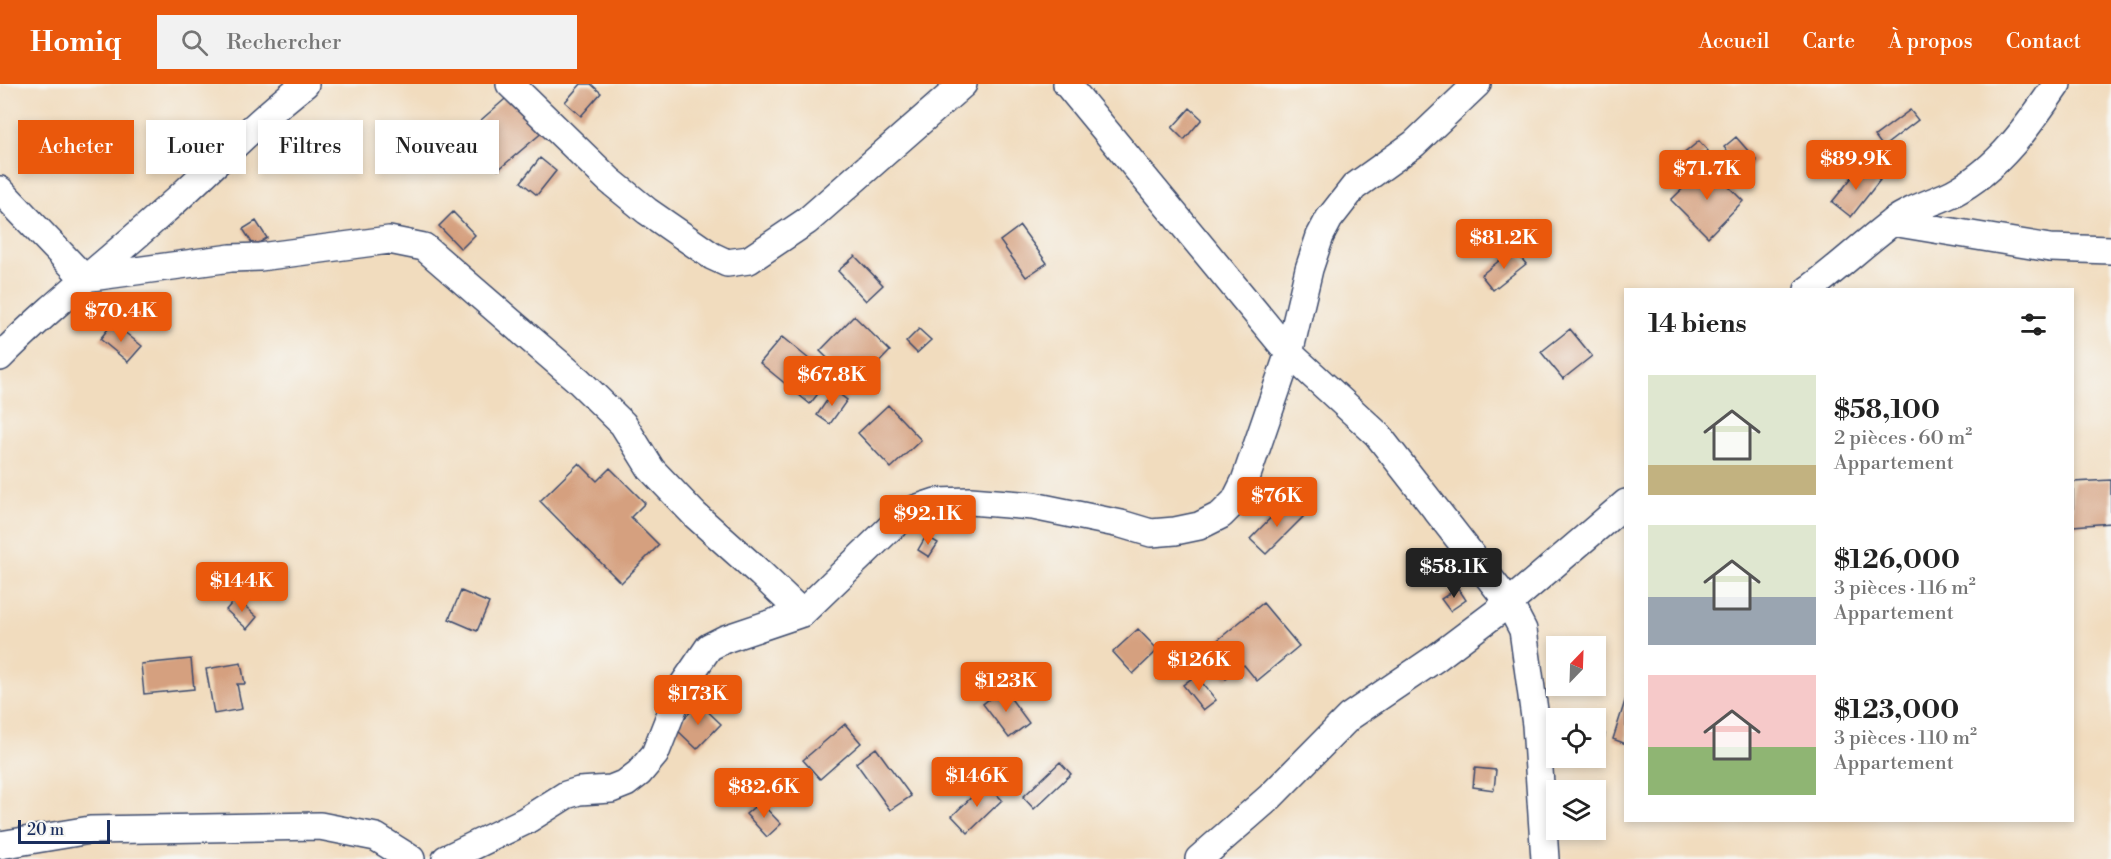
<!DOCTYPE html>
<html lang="fr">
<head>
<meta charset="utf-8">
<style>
	:root { --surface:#fff; --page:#f2f2f2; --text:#222; --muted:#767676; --accent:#ea580c }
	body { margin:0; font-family:"Libre Bodoni",serif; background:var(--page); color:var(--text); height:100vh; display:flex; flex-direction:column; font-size:22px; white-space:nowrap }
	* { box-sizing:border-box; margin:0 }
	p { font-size:20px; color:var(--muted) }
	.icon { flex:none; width:33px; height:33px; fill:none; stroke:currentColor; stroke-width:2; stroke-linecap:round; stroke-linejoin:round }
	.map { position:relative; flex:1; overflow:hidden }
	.side { position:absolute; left:1624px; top:204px; width:450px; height:534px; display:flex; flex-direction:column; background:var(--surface); border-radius:0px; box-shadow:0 3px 9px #0003 }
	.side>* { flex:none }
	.top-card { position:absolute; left:18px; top:36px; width:570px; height:54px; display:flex; gap:12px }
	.needle { width:39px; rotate:23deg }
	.fabs { position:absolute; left:1546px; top:552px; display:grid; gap:12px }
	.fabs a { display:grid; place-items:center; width:60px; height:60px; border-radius:0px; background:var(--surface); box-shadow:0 3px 9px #0003; font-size:30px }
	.scale { position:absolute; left:18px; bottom:15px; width:92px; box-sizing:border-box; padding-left:6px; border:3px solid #1b2f5e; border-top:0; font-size:16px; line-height:21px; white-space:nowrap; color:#1b2f5e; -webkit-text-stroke:4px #f6f6f2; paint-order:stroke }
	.price { position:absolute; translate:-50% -51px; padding:0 14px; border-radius:6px; background:var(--accent); color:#fff; font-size:20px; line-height:39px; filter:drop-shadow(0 2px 3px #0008) }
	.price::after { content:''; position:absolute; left:50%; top:36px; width:18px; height:14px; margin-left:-9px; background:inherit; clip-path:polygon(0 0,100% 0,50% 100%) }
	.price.selected { background:#222; color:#fff }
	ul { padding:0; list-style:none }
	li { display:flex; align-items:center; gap:18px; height:150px; padding:0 24px }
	li span { display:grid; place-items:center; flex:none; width:168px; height:120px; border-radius:0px; color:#555 }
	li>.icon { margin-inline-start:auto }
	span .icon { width:72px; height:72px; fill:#fffc; stroke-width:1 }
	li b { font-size:26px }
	h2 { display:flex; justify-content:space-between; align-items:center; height:72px; padding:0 24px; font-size:26px }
	.chip { padding:0 21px; border-radius:0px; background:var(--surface); box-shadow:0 3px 9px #0003; font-size:21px; line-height:54px }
	.chip.selected { background:var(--accent); color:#fff }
	header { display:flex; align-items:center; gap:36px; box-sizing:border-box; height:84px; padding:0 30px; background:var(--accent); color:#fff }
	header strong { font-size:28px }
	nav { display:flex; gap:33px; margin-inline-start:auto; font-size:21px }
	.search { width:420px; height:54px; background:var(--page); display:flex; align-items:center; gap:15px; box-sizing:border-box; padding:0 21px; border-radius:0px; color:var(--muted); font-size:22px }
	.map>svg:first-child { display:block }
</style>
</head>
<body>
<header>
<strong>Homiq</strong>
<div class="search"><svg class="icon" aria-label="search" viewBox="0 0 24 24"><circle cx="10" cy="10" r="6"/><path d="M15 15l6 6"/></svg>Rechercher</div>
<nav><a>Accueil</a><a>Carte</a><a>À propos</a><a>Contact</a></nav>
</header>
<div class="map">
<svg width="2111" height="775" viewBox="0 0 2111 775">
	<rect width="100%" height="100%" fill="#f6f6f2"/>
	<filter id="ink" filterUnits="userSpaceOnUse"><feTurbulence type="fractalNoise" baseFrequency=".0167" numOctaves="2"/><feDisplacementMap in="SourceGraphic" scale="12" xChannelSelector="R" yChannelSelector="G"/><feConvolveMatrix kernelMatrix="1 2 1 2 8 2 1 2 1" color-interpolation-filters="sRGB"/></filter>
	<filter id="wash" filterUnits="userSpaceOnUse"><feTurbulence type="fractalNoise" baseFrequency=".008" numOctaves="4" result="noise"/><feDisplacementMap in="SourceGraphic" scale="24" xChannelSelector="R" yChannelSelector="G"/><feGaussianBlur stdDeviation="1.35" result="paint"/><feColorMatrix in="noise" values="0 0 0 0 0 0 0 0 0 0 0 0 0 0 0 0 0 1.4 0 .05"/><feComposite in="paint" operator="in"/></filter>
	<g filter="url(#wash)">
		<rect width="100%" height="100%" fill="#f1dcbe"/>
		<g id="blocks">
			<!-- building -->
			<path fill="#d5a07f" d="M581 0H591L601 9 581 32 565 18Z
				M512 9 544 47 498 86 466 49Z
				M1190 24 1202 35 1184 56 1172 44Z
				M1910 26 1918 36 1883 63 1875 52Z
				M1736 53 1757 77 1745 87 1724 63Z
				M1699 57 1708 67 1683 87 1675 77Z
				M421 62 434 70 424 88 410 80Z
				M540 74 556 87 537 111 521 98Z
				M1707 81 1743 117 1708 153 1671 116Z
				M1862 81 1880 96 1851 133 1832 118Z
				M453 128 475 151 461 165 439 142Z
				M256 137 267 154 254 162 243 145Z
				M1020 142 1047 179 1026 193 1000 157Z
				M1514 165 1526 180 1493 206 1481 191Z
				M855 172 883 201 866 217 838 187Z
				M854 232 890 267 856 302 820 267Z
				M113 239 142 262 128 278 100 255Z
				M919 245 931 256 917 269 906 258Z
				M1570 245 1592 272 1563 295 1541 268Z
				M782 253 831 293 810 320 760 279Z
				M834 306 847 316 830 340 817 331Z
				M888 321 921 356 891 384 858 349Z
				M579 379 597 397 610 384 645 419 631 433 659 461 621 499 540 417Z
				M2111 396V439L2073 442V398Z
				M1287 417 1303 433 1266 470 1250 455Z
				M926 452 938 459 929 473 918 466Z
				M1458 504 1466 516 1450 527 1441 515Z
				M461 507 489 519 477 547 449 535Z
				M236 514 257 533 247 545 226 526Z
				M1263 519 1299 562 1257 597 1244 581 1226 595 1203 568Z
				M1138 545 1158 566 1133 590 1113 568Z
				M191 575 194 605 144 610 141 580Z
				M241 579 245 600H237L242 625 214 630 206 585Z
				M1196 591 1216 616 1203 626 1183 601Z
				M1003 604 1029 639 1009 654 983 620Z
				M1626 614V660L1613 655Z
				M699 619 721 640 697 665 675 644Z
				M845 640 861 659 820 695 803 676Z
				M1596 649 1605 650 1601 674H1596Z
				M876 664 911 712 890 726 856 679Z
				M1060 678 1071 690 1034 725 1023 713Z
				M1475 684 1496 686 1494 706 1473 703Z
				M986 699 1002 716 968 749 952 732Z
				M760 718 781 740 767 753 746 730Z"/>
		</g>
	</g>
	<g filter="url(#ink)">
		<use href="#blocks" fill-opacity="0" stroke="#3b496c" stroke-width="1.5"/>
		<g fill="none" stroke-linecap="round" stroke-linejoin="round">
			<!-- street casing -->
			<g stroke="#3b496c" stroke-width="30">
				<path id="street" d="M510 0 609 96 647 127 712 172 727 179 749 176 807 137 963 0
					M1067 0 1289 269 1377 350 1509 519 1523 546 1536 641 1545 775
					M0 106 84 194
					M1892 138 2050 164 2111 166
					M84 194 231 174 260 173 389 156 424 163 578 296 623 340 651 385 695 431 761 490 802 529
					M1808 206C1837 185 1862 161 1891 139 1910 125 1932 119 1953 109 1999 85 2029 41 2057 0
					M0 273C51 221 109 177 163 128 211 86 254 39 305 0
					M0 761 90 746 320 742 376 753 411 775
					M446 775 525 737 566 711 579 707 611 705 626 699 639 689 655 670 681 604 709 563 725 555 802 529 890 444 915 425 936 418 970 417 1033 422 1121 440 1151 449 1175 447 1199 442 1221 431 1235 417 1245 397 1289 269 1309 185 1320 152 1329 135 1354 103 1414 60 1477 0
					M1199 775 1270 713 1349 633 1436 574 1509 519 1626 419"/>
			</g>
			<!-- street -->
			<use href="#street" stroke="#fff" stroke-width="27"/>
		</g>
	</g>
</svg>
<div class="fabs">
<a><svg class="needle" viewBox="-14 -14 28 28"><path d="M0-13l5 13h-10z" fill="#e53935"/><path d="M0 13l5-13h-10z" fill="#767676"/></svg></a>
<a><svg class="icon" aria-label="locate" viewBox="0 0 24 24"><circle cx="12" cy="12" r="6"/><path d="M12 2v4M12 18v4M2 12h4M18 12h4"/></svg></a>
<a><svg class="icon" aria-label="layers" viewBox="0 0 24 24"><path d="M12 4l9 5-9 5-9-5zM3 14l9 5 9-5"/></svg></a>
</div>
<div class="scale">20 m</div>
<b class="price" style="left:1856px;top:107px">$89.9K</b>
<b class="price" style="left:1707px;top:117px">$71.7K</b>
<b class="price" style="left:1504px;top:186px">$81.2K</b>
<b class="price" style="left:121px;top:259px">$70.4K</b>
<b class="price" style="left:832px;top:323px">$67.8K</b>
<b class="price" style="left:1277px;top:444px">$76K</b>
<b class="price" style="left:928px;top:462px">$92.1K</b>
<b class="price selected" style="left:1454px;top:515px">$58.1K</b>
<b class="price" style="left:242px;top:529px">$144K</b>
<b class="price" style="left:1199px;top:608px">$126K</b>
<b class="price" style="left:1006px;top:629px">$123K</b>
<b class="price" style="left:698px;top:642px">$173K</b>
<b class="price" style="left:977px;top:724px">$146K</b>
<b class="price" style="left:764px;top:735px">$82.6K</b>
<div class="top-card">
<a class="chip selected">Acheter</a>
<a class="chip">Louer</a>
<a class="chip">Filtres</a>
<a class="chip">Nouveau</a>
</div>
<section class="side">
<h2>14 biens<svg class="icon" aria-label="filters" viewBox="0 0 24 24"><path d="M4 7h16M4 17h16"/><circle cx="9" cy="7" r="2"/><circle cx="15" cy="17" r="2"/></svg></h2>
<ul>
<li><span style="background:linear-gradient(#dfe7d0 75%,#c2b280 0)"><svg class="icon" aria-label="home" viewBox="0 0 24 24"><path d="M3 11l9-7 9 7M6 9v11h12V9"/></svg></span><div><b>$58,100</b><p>2 pièces · 60 m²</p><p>Appartement</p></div></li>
<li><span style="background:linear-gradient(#dfe7d0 60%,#9aa5b1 0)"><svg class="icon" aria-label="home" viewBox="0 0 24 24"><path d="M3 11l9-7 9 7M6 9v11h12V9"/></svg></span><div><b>$126,000</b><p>3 pièces · 116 m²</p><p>Appartement</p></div></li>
<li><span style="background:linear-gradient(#f6c9c9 60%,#8fb573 0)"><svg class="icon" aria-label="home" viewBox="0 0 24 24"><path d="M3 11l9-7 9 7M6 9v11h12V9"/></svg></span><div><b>$123,000</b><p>3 pièces · 110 m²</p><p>Appartement</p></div></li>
</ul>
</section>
</div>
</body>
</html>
